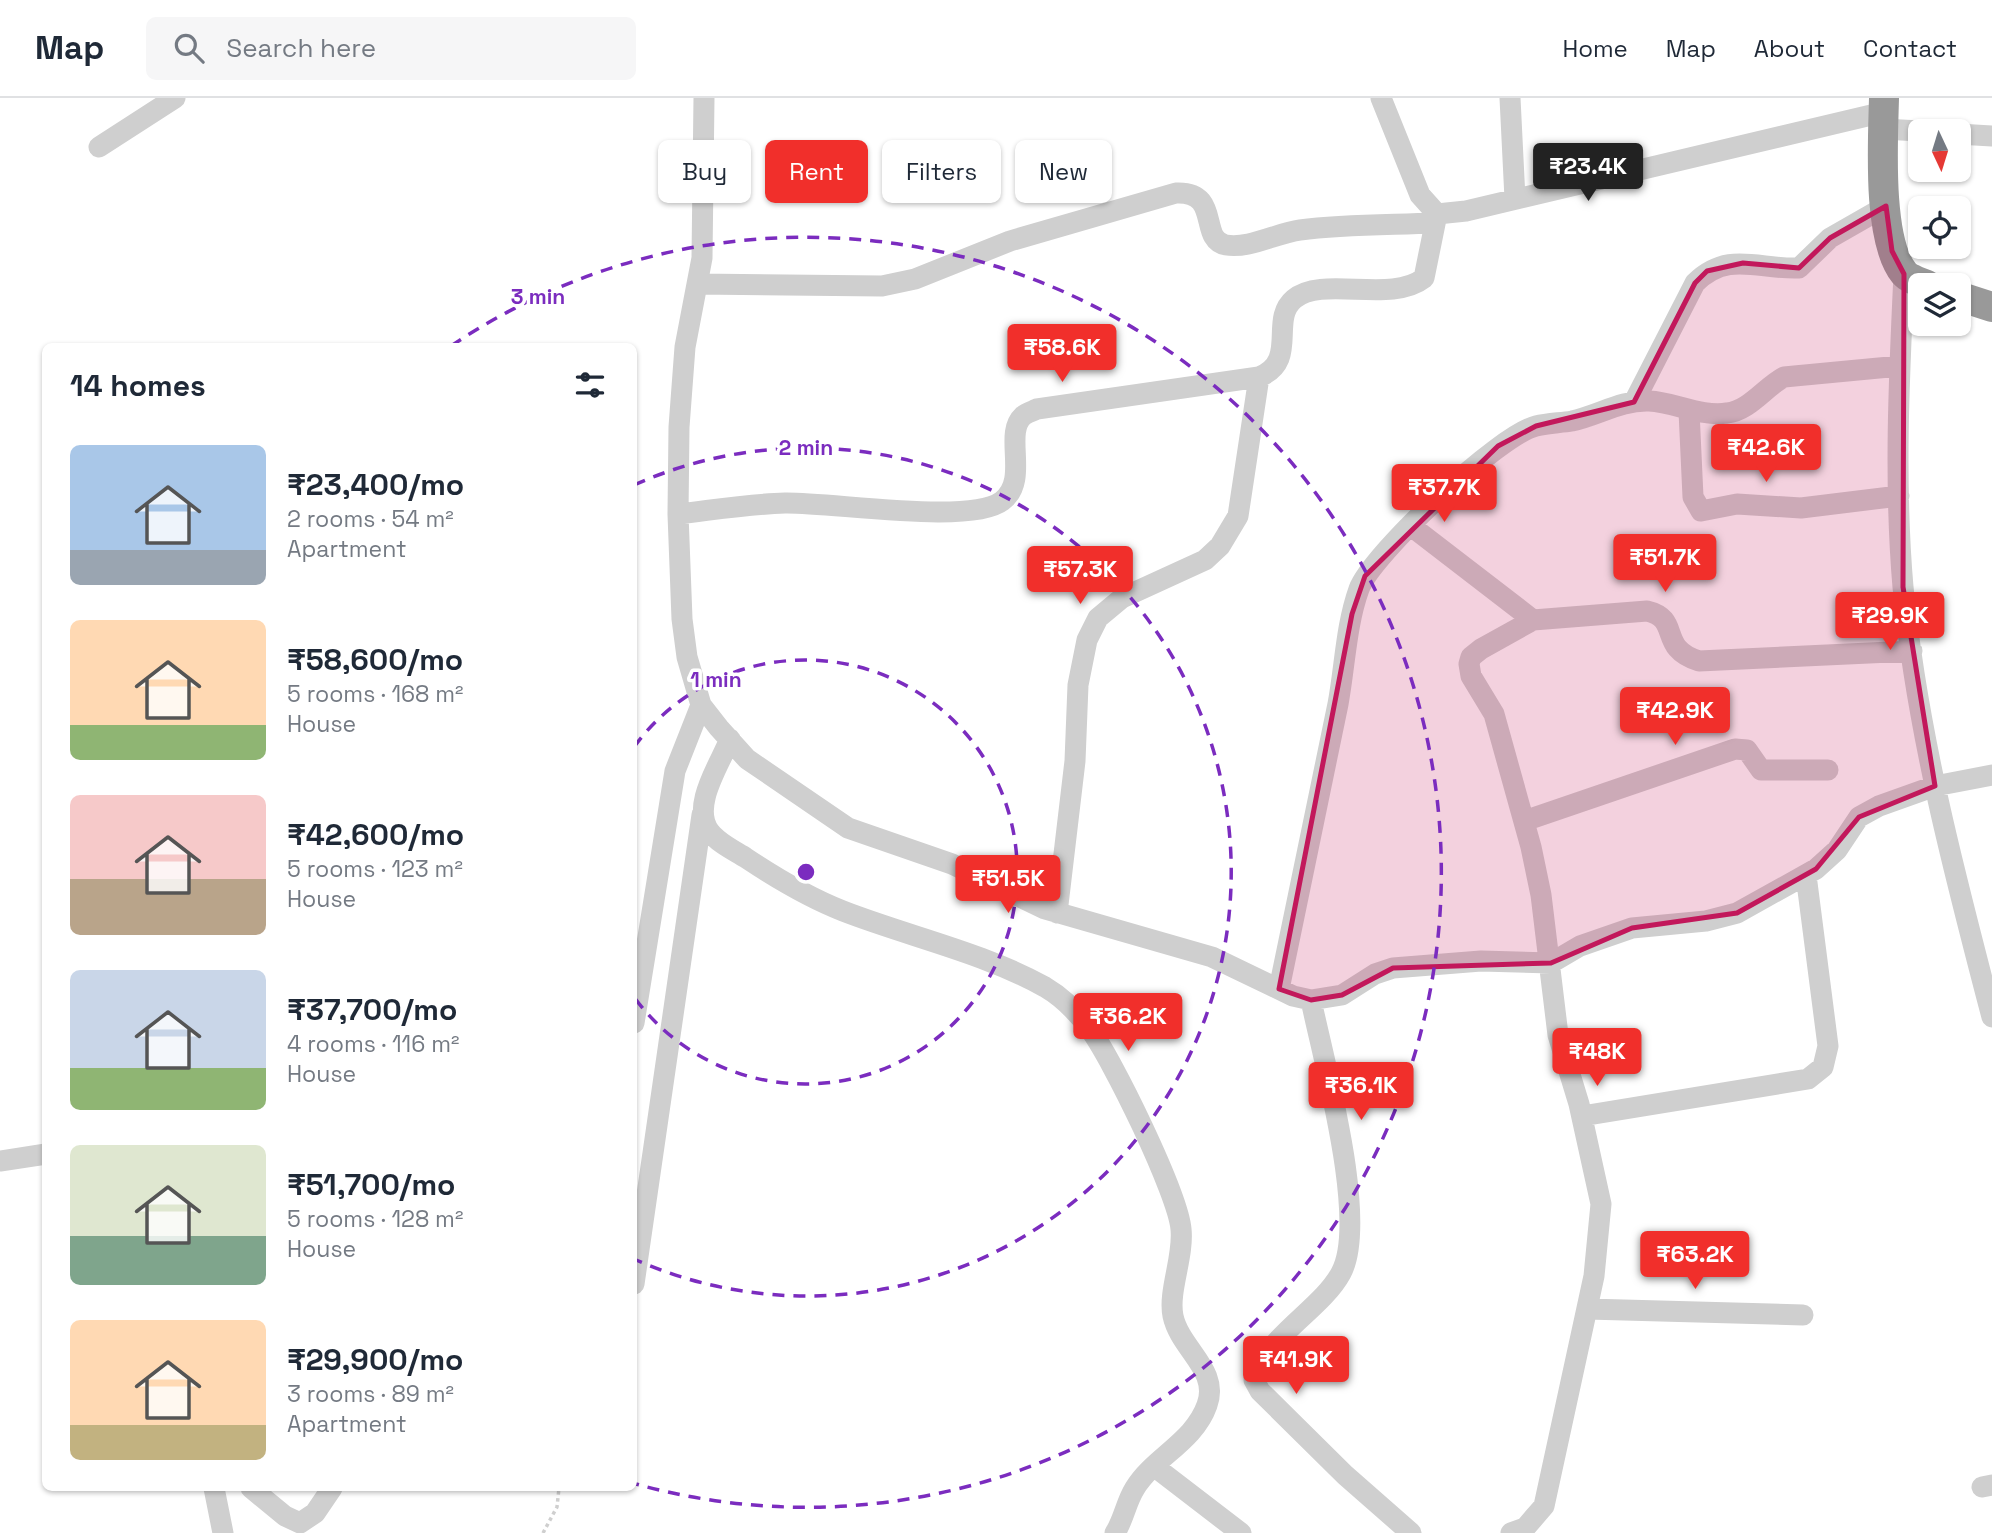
<!DOCTYPE html>
<html lang="en">
<head>
<meta charset="utf-8">
<style>
	:root { --surface:#fff; --page:#f6f6f7; --text:#1f2937; --muted:#747a83; --line:#e0e1e3; --accent:#f12f2b }
	body { margin:0; font-family:"Space Grotesk",sans-serif; background:var(--page); color:var(--text); height:100vh; display:flex; flex-direction:column; font-size:26px; white-space:nowrap }
	* { box-sizing:border-box; margin:0 }
	p { font-size:23px; color:var(--muted) }
	.icon { flex:none; width:38px; height:38px; fill:none; stroke:currentColor; stroke-width:2; stroke-linecap:round; stroke-linejoin:round }
	.map { position:relative; flex:1; overflow:hidden }
	.details { position:absolute; left:42px; top:245px; width:595px; height:1148px; display:flex; flex-direction:column; background:var(--surface); border-radius:10px; box-shadow:0 2px 5px #0004 }
	.details>* { flex:none }
	.hud { position:absolute; left:658px; top:42px; width:665px; height:63px; display:flex; gap:14px }
	.needle { width:46px; rotate:176deg }
	.fabs { position:absolute; left:1908px; top:21px; display:grid; gap:14px }
	.fabs a { display:grid; place-items:center; width:63px; height:63px; border-radius:10px; background:var(--surface); box-shadow:0 2px 5px #0004; font-size:35px }
	.price { position:absolute; translate:-50% -60px; padding:0 16px; border-radius:7px; background:var(--accent); color:#fff; font-size:23px; line-height:46px; filter:drop-shadow(0 2px 4px #0008) }
	.price::after { content:''; position:absolute; left:50%; top:42px; width:21px; height:16px; margin-left:-10px; background:inherit; clip-path:polygon(0 0,100% 0,50% 100%) }
	.price.active { background:#222; color:#fff }
	ul { padding:0; list-style:none }
	li { display:flex; align-items:center; gap:21px; height:175px; padding:0 28px }
	li span { display:grid; place-items:center; flex:none; width:196px; height:140px; border-radius:10px; color:#555 }
	li>.icon { margin-inline-start:auto }
	span .icon { width:84px; height:84px; fill:#fffc; stroke-width:1 }
	li b { font-size:30px }
	h2 { display:flex; justify-content:space-between; align-items:center; height:84px; padding:0 28px; font-size:30px }
	.pill { padding:0 24px; border-radius:10px; background:var(--surface); box-shadow:0 2px 5px #0004; font-size:24px; line-height:63px }
	.pill.active { background:var(--accent); color:#fff }
	header { display:flex; align-items:center; gap:42px; box-sizing:border-box; height:98px; padding:0 35px; background:var(--surface); border-bottom:2px solid var(--line) }
	header strong { font-size:33px }
	nav { display:flex; gap:38px; margin-inline-start:auto; font-size:24px }
	.search { width:490px; height:63px; background:var(--page); display:flex; align-items:center; gap:18px; box-sizing:border-box; padding:0 24px; border-radius:10px; color:var(--muted); font-size:26px }
	.map>svg:first-child { display:block }
</style>
</head>
<body>
<header>
<strong>Map</strong>
<div class="search"><svg class="icon" aria-label="search" viewBox="0 0 24 24"><circle cx="10" cy="10" r="6"/><path d="M15 15l6 6"/></svg>Search here</div>
<nav><a>Home</a><a>Map</a><a>About</a><a>Contact</a></nav>
</header>
<div class="map">
<svg width="1992" height="1435" viewBox="0 0 1992 1435">
	<rect width="100%" height="100%" fill="#fff"/>
	<g fill="none" stroke-linecap="round" stroke-linejoin="round">
		<!-- path -->
		<path stroke="#cfcfcf" stroke-width="3.5" stroke-dasharray="3.5 3.5" stroke-linecap="butt" d="M543 1435 557 1409 559 1390"/>
		<!-- minor -->
		<path stroke="#cfcfcf" stroke-width="21" d="M704 0 702 160 685 249 679 329 678 416 682 521 687 559 701 607 719 630 747 661 848 730 952 766 1045 811 1212 859 1293 898 1311 902 1342 897 1375 876 1393 870 1481 863 1551 865 1580 848 1632 830 1706 823 1737 815 1816 771 1837 752 1859 719 1879 708 1935 688 1992 677
			M1381 0 1420 97 1437 116 1466 113 1884 14
			M1510 0 1515 101
			M1883 31 1920 33
			M1958 36 1992 38
			M99 49 175 0
			M1904 176C1899 280 1894 385 1903 489 1917 634 1955 778 1992 919
			M697 186 882 188 915 181 1010 143 1176 95C1222 93 1198 142 1226 147 1249 151 1277 135 1300 132 1345 126 1390 127 1435 125
			M1634 304 1695 185C1728 152 1759 172 1799 170L1830 140 1886 108
			M1689 313 1693 399 1701 413 1737 406 1801 410 1899 398
			M678 416C713 412 749 406 785 405 831 404 971 427 1002 403 1030 382 1003 336 1023 318 1026 315 1033 313 1037 311L1259 279C1299 263 1269 222 1294 201 1322 177 1391 206 1424 180L1437 116
			M1411 428 1533 522 1647 513C1682 521 1657 550 1699 563L1912 553
			M730 641C720 666 690 709 710 734 718 745 735 753 746 760 776 780 810 800 843 813 910 839 982 854 1045 889 1062 899 1077 914 1089 930 1112 960 1178 1096 1181 1131 1184 1159 1168 1193 1173 1218 1180 1251 1220 1272 1207 1307 1194 1344 1154 1359 1135 1390 1126 1404 1124 1421 1115 1435
			M1524 723 1735 651 1747 652 1761 672H1828
			M1057 815 1075 663 1078 587 1087 542 1098 520 1122 500 1205 462 1220 448 1238 418 1259 279
			M1279 891C1299 796 1319 701 1338 606 1345 568 1346 527 1359 491 1372 456 1499 337 1536 328 1548 325 1560 325 1572 323 1599 317 1621 302 1649 303 1675 304 1700 319 1727 315 1749 313 1765 289 1784 279L1900 268
			M1311 902C1323 961 1369 1123 1341 1175 1321 1212 1265 1239 1254 1282L1260 1293 1345 1377 1411 1435
			M634 925 675 673 701 607
			M1582 1018 1808 981 1823 969 1828 948 1806 777
			M0 1063 46 1056
			M634 1186 702 717
			M1587 1211 1803 1217
			M1155 1369 1241 1435
			M1982 1389 1992 1387
			M214 1390 223 1435
			M251 1390 285 1418 300 1425 315 1415 332 1390
			M1511 1435 1525 1430 1544 1408 1594 1178 1601 1106 1579 1006 1558 937 1541 797 1531 749 1494 616 1471 578 1469 566 1471 559 1481 551 1533 522"/>
		<!-- highway -->
		<path stroke="#999" stroke-width="30" d="M1884 0C1883 42 1877 142 1904 175 1909 181 1920 184 1927 187
			M1958 198 1992 209"/>
	</g>
	<!-- marked area -->
	<path fill="#c2185b" fill-opacity="0.2" stroke="#c2185b" stroke-width="5" stroke-linejoin="round" d="M1886 108 1892 153 1904 176 1903 489 1935 688 1859 719 1816 771 1737 815 1632 830 1551 865 1393 870 1342 897 1311 902 1279 891 1352 516 1365 478 1498 348 1536 328 1634 304 1695 185 1707 173 1743 165 1799 170 1830 140Z"/>
	<!-- distance rings -->
	<g fill="none" stroke="#7b2cbf" stroke-width="3.5" stroke-dasharray="12 9">
		<path d="M634 649A212 212 0 1 1 634 899"/>
		<path d="M634 387A424 424 0 1 1 634 1161"/>
		<path d="M451 248A635 635 0 1 1 636 1386"/>
	</g>
	<circle cx="806" cy="774" r="10" fill="#7b2cbf" stroke="#fff" stroke-width="3.5"/>
	<g font-size="21" text-anchor="middle" font-weight="bold" fill="#7b2cbf" stroke="#fff" stroke-width="7" stroke-linejoin="round" paint-order="stroke">
		<text x="538" y="206">3 min</text>
		<text x="806" y="357">2 min</text>
		<text x="716" y="589">1 min</text>
	</g>
</svg>
<div class="fabs">
<a><svg class="needle" viewBox="-14 -14 28 28"><path d="M0-13l5 13h-10z" fill="#e53935"/><path d="M0 13l5-13h-10z" fill="#747a83"/></svg></a>
<a><svg class="icon" aria-label="locate" viewBox="0 0 24 24"><circle cx="12" cy="12" r="6"/><path d="M12 2v4M12 18v4M2 12h4M18 12h4"/></svg></a>
<a><svg class="icon" aria-label="layers" viewBox="0 0 24 24"><path d="M12 4l9 5-9 5-9-5zM3 14l9 5 9-5"/></svg></a>
</div>
<b class="price active" style="left:1588px;top:105px">₹23.4K</b>
<b class="price" style="left:1062px;top:286px">₹58.6K</b>
<b class="price" style="left:1766px;top:386px">₹42.6K</b>
<b class="price" style="left:1444px;top:426px">₹37.7K</b>
<b class="price" style="left:1665px;top:496px">₹51.7K</b>
<b class="price" style="left:1080px;top:508px">₹57.3K</b>
<b class="price" style="left:1890px;top:554px">₹29.9K</b>
<b class="price" style="left:1675px;top:649px">₹42.9K</b>
<b class="price" style="left:1008px;top:817px">₹51.5K</b>
<b class="price" style="left:1128px;top:955px">₹36.2K</b>
<b class="price" style="left:1597px;top:990px">₹48K</b>
<b class="price" style="left:1361px;top:1024px">₹36.1K</b>
<b class="price" style="left:1695px;top:1193px">₹63.2K</b>
<b class="price" style="left:1296px;top:1298px">₹41.9K</b>
<div class="hud">
<a class="pill">Buy</a>
<a class="pill active">Rent</a>
<a class="pill">Filters</a>
<a class="pill">New</a>
</div>
<section class="details">
<h2>14 homes<svg class="icon" aria-label="filters" viewBox="0 0 24 24"><path d="M4 7h16M4 17h16"/><circle cx="9" cy="7" r="2"/><circle cx="15" cy="17" r="2"/></svg></h2>
<ul>
<li><span style="background:linear-gradient(#a9c7e8 75%,#9aa5b1 0)"><svg class="icon" aria-label="home" viewBox="0 0 24 24"><path d="M3 11l9-7 9 7M6 9v11h12V9"/></svg></span><div><b>₹23,400/mo</b><p>2 rooms · 54 m²</p><p>Apartment</p></div></li>
<li><span style="background:linear-gradient(#ffd9b3 75%,#8fb573 0)"><svg class="icon" aria-label="home" viewBox="0 0 24 24"><path d="M3 11l9-7 9 7M6 9v11h12V9"/></svg></span><div><b>₹58,600/mo</b><p>5 rooms · 168 m²</p><p>House</p></div></li>
<li><span style="background:linear-gradient(#f6c9c9 60%,#b9a48a 0)"><svg class="icon" aria-label="home" viewBox="0 0 24 24"><path d="M3 11l9-7 9 7M6 9v11h12V9"/></svg></span><div><b>₹42,600/mo</b><p>5 rooms · 123 m²</p><p>House</p></div></li>
<li><span style="background:linear-gradient(#c9d6e8 70%,#8fb573 0)"><svg class="icon" aria-label="home" viewBox="0 0 24 24"><path d="M3 11l9-7 9 7M6 9v11h12V9"/></svg></span><div><b>₹37,700/mo</b><p>4 rooms · 116 m²</p><p>House</p></div></li>
<li><span style="background:linear-gradient(#dfe7d0 65%,#7fa58c 0)"><svg class="icon" aria-label="home" viewBox="0 0 24 24"><path d="M3 11l9-7 9 7M6 9v11h12V9"/></svg></span><div><b>₹51,700/mo</b><p>5 rooms · 128 m²</p><p>House</p></div></li>
<li><span style="background:linear-gradient(#ffd9b3 75%,#c2b280 0)"><svg class="icon" aria-label="home" viewBox="0 0 24 24"><path d="M3 11l9-7 9 7M6 9v11h12V9"/></svg></span><div><b>₹29,900/mo</b><p>3 rooms · 89 m²</p><p>Apartment</p></div></li>
</ul>
</section>
</div>
</body>
</html>
